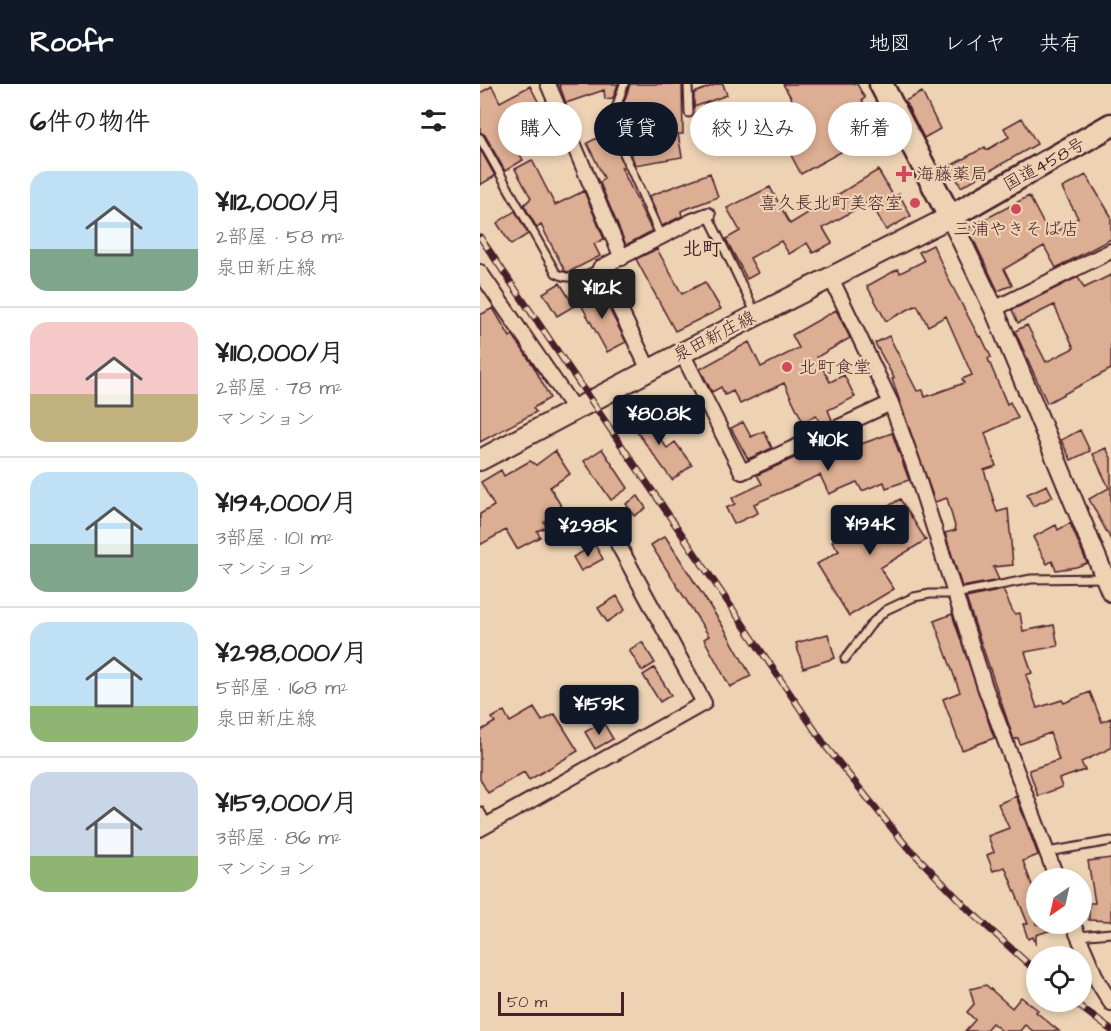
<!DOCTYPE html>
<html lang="ja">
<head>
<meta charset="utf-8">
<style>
	:root { --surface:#fff; --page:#f2f2f2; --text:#222; --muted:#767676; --line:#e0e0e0; --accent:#111827 }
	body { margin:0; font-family:"Architects Daughter","Klee One",sans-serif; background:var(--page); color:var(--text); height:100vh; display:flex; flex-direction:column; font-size:22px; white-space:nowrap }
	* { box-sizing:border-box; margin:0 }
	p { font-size:20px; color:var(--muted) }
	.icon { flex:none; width:33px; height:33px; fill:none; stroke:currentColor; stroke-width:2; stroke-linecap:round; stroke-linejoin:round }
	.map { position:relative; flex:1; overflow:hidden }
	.sheet { display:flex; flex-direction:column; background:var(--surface); width:480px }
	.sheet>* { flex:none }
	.hud { position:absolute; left:18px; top:18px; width:522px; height:54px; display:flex; gap:12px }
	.needle { width:39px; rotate:214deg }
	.buttons { position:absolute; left:546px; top:784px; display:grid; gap:12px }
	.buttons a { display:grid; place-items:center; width:66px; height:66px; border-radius:50%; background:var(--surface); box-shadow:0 3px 9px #0003; font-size:30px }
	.scale { position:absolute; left:18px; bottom:15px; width:126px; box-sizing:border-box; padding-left:6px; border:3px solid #4a1f2b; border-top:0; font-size:16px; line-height:21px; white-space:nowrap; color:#4a1f2b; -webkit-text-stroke:4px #edd3b4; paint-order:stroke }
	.price { position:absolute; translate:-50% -51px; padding:0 14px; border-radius:6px; background:var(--accent); color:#fff; font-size:20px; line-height:39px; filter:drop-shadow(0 2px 3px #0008) }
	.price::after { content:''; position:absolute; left:50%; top:36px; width:18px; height:14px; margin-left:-9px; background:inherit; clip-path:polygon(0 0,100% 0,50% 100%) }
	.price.active { background:#222; color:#fff }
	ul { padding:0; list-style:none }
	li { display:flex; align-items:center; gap:18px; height:150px; padding:0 30px }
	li+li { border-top:2px solid var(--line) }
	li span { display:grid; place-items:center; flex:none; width:168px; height:120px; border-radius:18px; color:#555 }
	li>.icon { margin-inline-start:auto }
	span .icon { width:72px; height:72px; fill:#fffc; stroke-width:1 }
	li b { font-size:26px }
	h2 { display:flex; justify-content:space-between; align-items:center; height:72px; padding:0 30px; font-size:26px }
	.tag { padding:0 21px; border-radius:27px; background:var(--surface); box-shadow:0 3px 9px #0003; font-size:21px; line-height:54px }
	.tag.active { background:var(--accent); color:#fff }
	header { display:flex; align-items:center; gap:36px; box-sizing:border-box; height:84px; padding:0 30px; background:var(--accent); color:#fff }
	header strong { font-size:28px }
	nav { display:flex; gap:33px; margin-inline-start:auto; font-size:21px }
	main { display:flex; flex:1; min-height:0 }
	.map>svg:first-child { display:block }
</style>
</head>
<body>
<header>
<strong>Roofr</strong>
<nav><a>地図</a><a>レイヤ</a><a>共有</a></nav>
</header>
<main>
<section class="sheet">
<h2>6件の物件<svg class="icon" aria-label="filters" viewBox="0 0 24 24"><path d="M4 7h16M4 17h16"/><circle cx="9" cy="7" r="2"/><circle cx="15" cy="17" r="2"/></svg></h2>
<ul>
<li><span style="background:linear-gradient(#bfe0f5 65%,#7fa58c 0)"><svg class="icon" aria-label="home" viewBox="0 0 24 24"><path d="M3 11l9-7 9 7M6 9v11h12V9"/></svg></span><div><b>¥112,000/月</b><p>2部屋 · 58 m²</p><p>泉田新庄線</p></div></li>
<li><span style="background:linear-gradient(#f6c9c9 60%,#c2b280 0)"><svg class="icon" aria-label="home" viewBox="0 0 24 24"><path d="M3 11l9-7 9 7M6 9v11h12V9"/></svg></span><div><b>¥110,000/月</b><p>2部屋 · 78 m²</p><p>マンション</p></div></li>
<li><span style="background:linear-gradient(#bfe0f5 60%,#7fa58c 0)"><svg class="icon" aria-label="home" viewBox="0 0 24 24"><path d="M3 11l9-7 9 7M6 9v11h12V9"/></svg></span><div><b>¥194,000/月</b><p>3部屋 · 101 m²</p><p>マンション</p></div></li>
<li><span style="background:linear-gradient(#bfe0f5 70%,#8fb573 0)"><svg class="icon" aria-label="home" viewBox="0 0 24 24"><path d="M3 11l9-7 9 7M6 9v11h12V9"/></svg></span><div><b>¥298,000/月</b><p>5部屋 · 168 m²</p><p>泉田新庄線</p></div></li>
<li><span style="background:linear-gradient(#c9d6e8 70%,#8fb573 0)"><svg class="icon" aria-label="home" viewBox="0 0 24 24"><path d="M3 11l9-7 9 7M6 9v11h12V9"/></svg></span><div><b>¥159,000/月</b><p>3部屋 · 86 m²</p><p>マンション</p></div></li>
</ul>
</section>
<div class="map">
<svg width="631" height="947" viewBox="0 0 631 947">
	<rect width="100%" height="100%" fill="#edd3b4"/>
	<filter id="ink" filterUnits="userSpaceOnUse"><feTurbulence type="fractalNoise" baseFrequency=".0167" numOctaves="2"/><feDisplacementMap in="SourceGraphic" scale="12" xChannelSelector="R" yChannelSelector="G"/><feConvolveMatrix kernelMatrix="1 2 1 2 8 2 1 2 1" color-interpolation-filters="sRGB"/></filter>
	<g filter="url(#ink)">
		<!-- building -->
		<path fill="#dcae93" stroke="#4a1f2b" stroke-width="1.5" d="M79 0H138L133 14 125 15 124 6 86 19Z
			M150 0H202L203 50H198L202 73 155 81 142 42 144 41 142 24Z
			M237 0H243L247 11 214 23V9Z
			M303 0H377L385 14 382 16 399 47 321 90 304 58 289 67 275 40 314 19Z
			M12 2 20 18 50 2 62 25 37 38 39 41 27 47 43 76 25 87 5 51 0 48V9Z
			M442 8 460 45 444 54 425 17Z
			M542 34 557 60 481 103 470 82 505 63 507 66 529 53 524 44Z
			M131 47 144 83H141L172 147 146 161 120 99 124 94 107 59Z
			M0 65 15 92 0 101Z
			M52 76 75 121 104 107 124 155 114 160 120 172 89 188 85 187 61 141 57 144 44 121 51 114 35 85Z
			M398 86 414 113 419 110 431 132 406 146 390 117 343 144 352 159 333 169 327 159 309 170 301 157 270 174 278 189 267 195 246 155 260 147 247 124 290 103 310 140Z
			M230 89 238 113 201 127 202 132 182 142 169 112Z
			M606 91 631 132V155L576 184 564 162 524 185 532 201 518 207 488 144 549 112 570 152 598 134 582 104Z
			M35 127 48 150 31 161 17 139Z
			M453 161 469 196 499 253 501 252 511 273 508 275 527 320 530 318 538 334 505 349 516 382 504 386 517 428 528 425 533 481 513 483 519 496 482 503 465 449 476 446 467 414 455 418 412 295 414 294 395 259 409 252 437 307 443 306 445 313 484 299 482 295 492 291 466 232 448 242 437 221 406 237 387 202 418 185 420 189 444 177 439 168Z
			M177 165 202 210 225 198 241 225 195 247 156 175Z
			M631 191V285L567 319 535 247 547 241 566 278 594 264 574 221 538 239 532 226 598 193 604 204Z
			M80 199 94 222 77 232 63 209Z
			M118 203 146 258 127 268 98 215Z
			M13 224 30 253 33 251 54 283 70 314 53 324 56 328 0 358V231Z
			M356 226 370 254 337 273 350 298 364 291 375 313 348 326 352 336 341 342 336 331 323 338 304 299 260 320 253 307 245 311 241 303 232 308 220 285 269 258 281 283 319 264 312 251Z
			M155 322 187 364 195 358 212 381 192 396 144 330Z
			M263 338 271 353 284 347 292 364 268 375 251 344Z
			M600 346 610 367 591 376 581 356Z
			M412 349 429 396 406 404 404 398 382 407 377 398 349 410 340 391 274 420 278 429 254 440 246 424 255 420 252 414 282 400 277 391 360 353 364 362 379 356 381 360Z
			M626 364 631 374V456L609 415 629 404 613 370Z
			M122 365 148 404 131 416 104 377Z
			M75 367 90 390 70 403 84 427 64 438 67 443 57 447 60 453 37 465 26 446 0 461V430L14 422 1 398 21 386 24 392 50 377 56 381Z
			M567 401 573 413 553 422 547 410Z
			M158 412 166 424 154 432 146 420Z
			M420 415 446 456 400 484 414 505 369 532 337 480 359 467 352 457Z
			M590 439 607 479 596 483 576 486 572 477 567 480 553 453 576 441 578 446Z
			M185 452 244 544 271 592 250 603 224 555 229 552 171 461Z
			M115 461 123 475 101 487 93 473Z
			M523 506 534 530 540 529 543 547 574 541 578 562 545 568 552 589 546 591 557 624 582 616 584 619 610 608 622 638 631 634V664L601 678 605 686 579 695 582 703 558 712 549 686 579 676 570 649 540 660 538 654 534 656 486 514Z
			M137 512 145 526 127 538 118 524Z
			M472 530 514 654 482 666 463 615 480 608 454 537Z
			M348 550 355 574 323 584 316 559Z
			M162 558 175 579 162 587 149 566Z
			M174 584 191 611 180 618 163 591Z
			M54 624 62 637 75 630 98 667 49 696 44 688 8 709 0 695V647L15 638 12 634 24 627 30 638Z
			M123 638 133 655 115 665 105 648Z
			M536 712 558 771 543 777 556 812V840L583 842 556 851V861L553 853 548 855 543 840H548L525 783 513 787 507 771 514 768 508 752 529 744 518 720Z
			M631 774V837L609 836V819H615L608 777Z
			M506 901 532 924 541 913 558 926 556 928 579 947H553L545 941 540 947H522L512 939 505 947H485L495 936 487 928 494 920 490 905Z"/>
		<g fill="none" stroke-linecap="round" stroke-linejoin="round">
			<!-- service casing -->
			<g stroke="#4a1f2b" stroke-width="11">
				<path id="service" d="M144 0 133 33 142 65 181 153
					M208 0 209 29
					M0 54 76 189C92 198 105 192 120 184
					M228 131 276 230
					M365 575 393 538 406 526 434 513 450 510H475L551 495 624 494
					M0 727 8 741
					M567 768 631 757
					M598 852 631 849"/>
			</g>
			<!-- minor casing -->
			<g stroke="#4a1f2b" stroke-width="18">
				<path id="minor" d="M68 0 142 174
					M0 188 94 325
					M350 192 411 319 435 385 505 603 577 795
					M514 225 631 167
					M202 269 262 388 411 319
					M169 286 120 184 212 137 228 131
					M0 745 224 619 138 460
					M593 840 618 898 631 919"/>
			</g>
			<!-- tertiary casing -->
			<g stroke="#4a1f2b" stroke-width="22">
				<path id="tertiary" d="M470 133 514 225 631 508"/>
			</g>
			<!-- secondary casing -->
			<g stroke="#4a1f2b" stroke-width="24">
				<path id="secondary" d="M0 376 202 269 470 133"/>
			</g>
			<!-- trunk casing -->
			<g stroke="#4a1f2b" stroke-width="27">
				<path id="trunk" d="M401 0 470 133 631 41"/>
			</g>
			<!-- service -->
			<use href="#service" stroke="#edd3b4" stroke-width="7"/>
			<!-- minor -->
			<use href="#minor" stroke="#edd3b4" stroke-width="14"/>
			<!-- tertiary -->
			<use href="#tertiary" stroke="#edd3b4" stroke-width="18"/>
			<!-- secondary -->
			<use href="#secondary" stroke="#edd3b4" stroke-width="20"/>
			<!-- trunk -->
			<use href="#trunk" stroke="#edd3b4" stroke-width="22"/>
			<!-- rail casing -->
			<g stroke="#4a1f2b" stroke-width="7">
				<path id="rail" d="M0 153 347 664 424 759 490 827 556 887
					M594 918 631 946"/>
			</g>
			<!-- rail -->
			<use href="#rail" stroke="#edd3b4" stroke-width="4.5" stroke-dasharray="14" stroke-linecap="butt"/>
		</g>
	</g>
	<!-- markers -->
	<g fill="#d1495b" stroke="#edd3b4" stroke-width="2">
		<path d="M421 81h6v6h6v6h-6v6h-6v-6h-6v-6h6z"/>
		<circle cx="435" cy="119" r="6"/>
		<circle cx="536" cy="125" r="6"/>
		<circle cx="307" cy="283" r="6"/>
	</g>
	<g text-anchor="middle" stroke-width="4.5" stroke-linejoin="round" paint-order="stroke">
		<!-- street labels -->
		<g font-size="18" fill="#4a1f2b" stroke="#edd3b4">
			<text transform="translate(564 80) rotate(-29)" y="6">国道458号</text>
			<text transform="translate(234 252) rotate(-27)" y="6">泉田新庄線</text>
		</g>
		<!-- poi labels -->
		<g font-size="18" fill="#4a1f2b" stroke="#edd3b4" text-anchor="start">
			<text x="436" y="96">海藤薬局</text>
			<text x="423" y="125" text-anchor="end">喜久長北町美容室</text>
			<text x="536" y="151" text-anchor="middle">三浦やきそば店</text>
			<text x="319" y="289">北町食堂</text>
		</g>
		<!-- neighbourhood labels -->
		<g font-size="20" font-weight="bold" fill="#4a1f2b" stroke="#edd3b4">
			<text x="222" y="171">北町</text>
		</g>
	</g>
</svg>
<div class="buttons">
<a><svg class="needle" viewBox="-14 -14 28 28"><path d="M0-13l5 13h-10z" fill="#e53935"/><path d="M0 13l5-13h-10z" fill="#767676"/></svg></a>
<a><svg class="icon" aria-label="locate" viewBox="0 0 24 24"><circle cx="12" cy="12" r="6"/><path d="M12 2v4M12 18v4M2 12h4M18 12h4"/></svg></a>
</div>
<div class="scale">50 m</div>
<b class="price active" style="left:122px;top:236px">¥112K</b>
<b class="price" style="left:179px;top:362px">¥80.8K</b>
<b class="price" style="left:348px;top:388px">¥110K</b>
<b class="price" style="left:390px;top:472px">¥194K</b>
<b class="price" style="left:108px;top:474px">¥298K</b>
<b class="price" style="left:119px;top:652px">¥159K</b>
<div class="hud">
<a class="tag">購入</a>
<a class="tag active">賃貸</a>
<a class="tag">絞り込み</a>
<a class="tag">新着</a>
</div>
</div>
</main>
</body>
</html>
